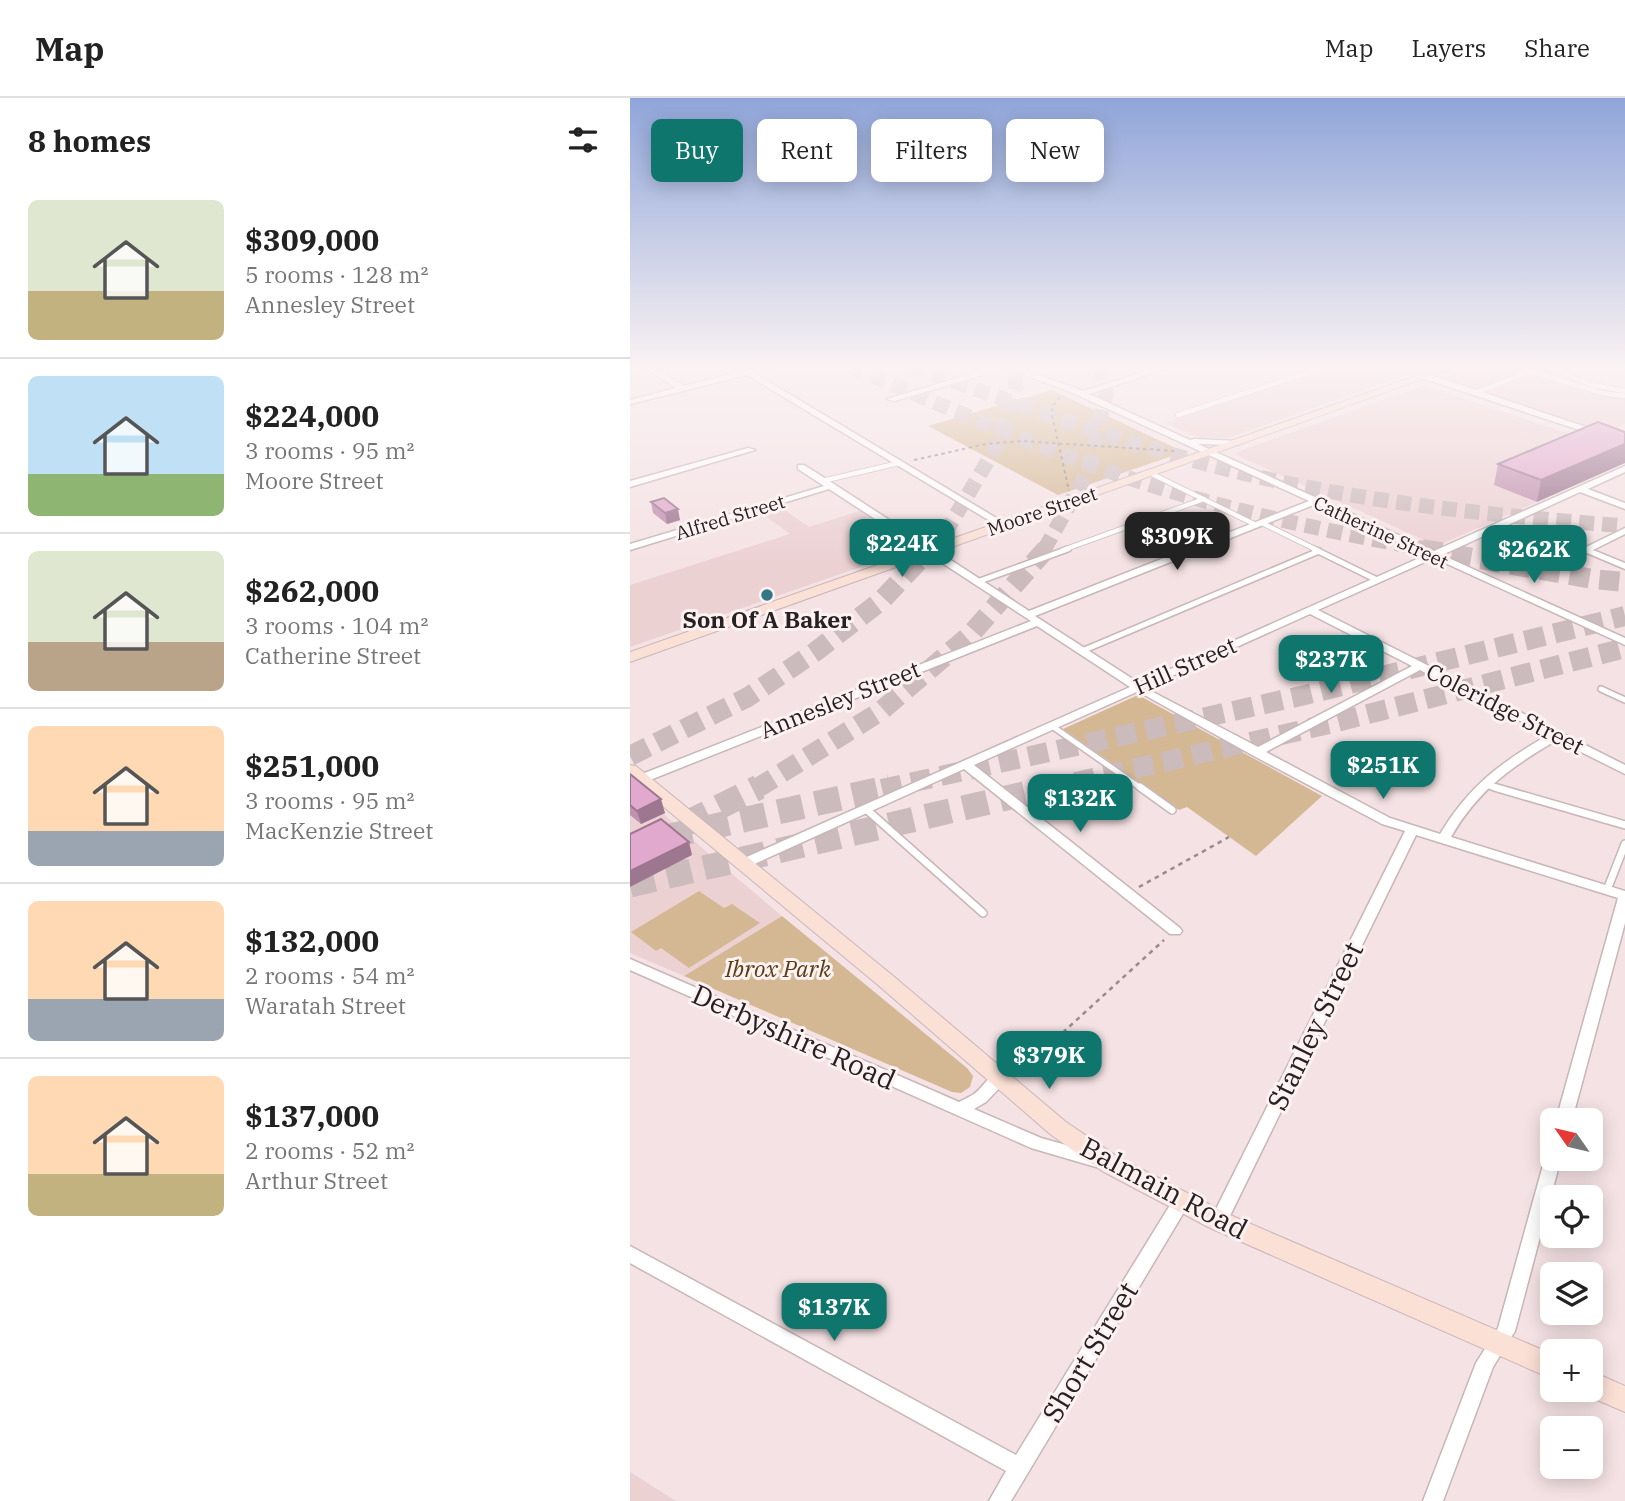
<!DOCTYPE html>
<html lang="en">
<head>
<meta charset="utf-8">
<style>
	:root { --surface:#fff; --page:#f6f6f6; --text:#222; --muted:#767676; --line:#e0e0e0; --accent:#0f766e }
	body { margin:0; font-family:"IBM Plex Serif",serif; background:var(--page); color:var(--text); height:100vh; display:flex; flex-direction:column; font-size:26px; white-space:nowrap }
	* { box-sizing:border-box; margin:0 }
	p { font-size:23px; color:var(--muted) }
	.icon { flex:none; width:38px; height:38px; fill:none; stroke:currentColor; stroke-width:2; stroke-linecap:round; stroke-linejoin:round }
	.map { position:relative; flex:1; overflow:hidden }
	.panel { display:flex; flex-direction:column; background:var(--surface); width:630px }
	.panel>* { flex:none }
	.guide { position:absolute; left:21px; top:21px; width:665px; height:63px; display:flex; gap:14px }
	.needle { width:46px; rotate:304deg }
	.fabs { position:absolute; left:910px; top:1010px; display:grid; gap:14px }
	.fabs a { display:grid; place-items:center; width:63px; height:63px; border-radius:10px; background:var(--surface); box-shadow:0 4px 18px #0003; font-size:35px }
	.price { position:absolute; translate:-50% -60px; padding:0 16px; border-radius:14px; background:var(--accent); color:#fff; font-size:23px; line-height:46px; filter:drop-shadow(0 2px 4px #0008) }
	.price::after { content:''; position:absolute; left:50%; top:42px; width:21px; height:16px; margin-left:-10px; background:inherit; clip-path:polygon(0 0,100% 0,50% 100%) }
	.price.active { background:#222; color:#fff }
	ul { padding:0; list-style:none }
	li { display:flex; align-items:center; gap:21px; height:175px; padding:0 28px }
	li+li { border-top:2px solid var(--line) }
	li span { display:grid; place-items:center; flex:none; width:196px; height:140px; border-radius:10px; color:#555 }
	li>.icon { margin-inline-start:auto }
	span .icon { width:84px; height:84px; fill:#fffc; stroke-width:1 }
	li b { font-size:30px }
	h2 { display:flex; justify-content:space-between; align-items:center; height:84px; padding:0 28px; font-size:30px }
	.pill { padding:0 24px; border-radius:10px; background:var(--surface); box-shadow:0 4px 18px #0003; font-size:24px; line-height:63px }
	.pill.active { background:var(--accent); color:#fff }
	header { display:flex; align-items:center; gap:42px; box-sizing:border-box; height:98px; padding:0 35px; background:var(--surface); border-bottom:2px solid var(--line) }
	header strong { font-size:33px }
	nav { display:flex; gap:38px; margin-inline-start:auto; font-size:24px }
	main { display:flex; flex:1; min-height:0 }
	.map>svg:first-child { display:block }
</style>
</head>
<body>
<header>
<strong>Map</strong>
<nav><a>Map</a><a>Layers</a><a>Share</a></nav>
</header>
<main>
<section class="panel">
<h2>8 homes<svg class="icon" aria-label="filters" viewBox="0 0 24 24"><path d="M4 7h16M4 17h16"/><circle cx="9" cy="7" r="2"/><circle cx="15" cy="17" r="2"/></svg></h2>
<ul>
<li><span style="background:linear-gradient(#dfe7d0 65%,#c2b280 0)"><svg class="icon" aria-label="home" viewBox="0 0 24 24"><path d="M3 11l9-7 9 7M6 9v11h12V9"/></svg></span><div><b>$309,000</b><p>5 rooms · 128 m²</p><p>Annesley Street</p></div></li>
<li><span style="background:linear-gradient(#bfe0f5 70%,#8fb573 0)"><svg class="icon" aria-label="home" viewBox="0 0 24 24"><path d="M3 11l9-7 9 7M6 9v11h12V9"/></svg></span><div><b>$224,000</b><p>3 rooms · 95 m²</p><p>Moore Street</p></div></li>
<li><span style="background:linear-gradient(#dfe7d0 65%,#b9a48a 0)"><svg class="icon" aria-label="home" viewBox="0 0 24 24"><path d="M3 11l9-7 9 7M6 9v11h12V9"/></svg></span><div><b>$262,000</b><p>3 rooms · 104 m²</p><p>Catherine Street</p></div></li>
<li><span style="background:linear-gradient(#ffd9b3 75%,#9aa5b1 0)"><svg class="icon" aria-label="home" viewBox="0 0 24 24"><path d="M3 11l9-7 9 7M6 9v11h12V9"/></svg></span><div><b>$251,000</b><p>3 rooms · 95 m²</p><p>MacKenzie Street</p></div></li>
<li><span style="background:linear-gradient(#ffd9b3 70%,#9aa5b1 0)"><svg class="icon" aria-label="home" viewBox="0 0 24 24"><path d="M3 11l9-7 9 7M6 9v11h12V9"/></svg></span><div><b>$132,000</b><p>2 rooms · 54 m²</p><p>Waratah Street</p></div></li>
<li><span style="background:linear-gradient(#ffd9b3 70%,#c2b280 0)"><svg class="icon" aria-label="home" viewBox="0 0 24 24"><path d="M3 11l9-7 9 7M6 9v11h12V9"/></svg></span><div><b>$137,000</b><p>2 rooms · 52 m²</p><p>Arthur Street</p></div></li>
</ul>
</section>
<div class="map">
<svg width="995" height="1403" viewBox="0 0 995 1403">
	<rect width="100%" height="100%" fill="#f5e2e4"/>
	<!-- built -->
	<path fill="#ecd1d3" d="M705 268H802L598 340H570L535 325Z
		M846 268H908L909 269 848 292 813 280Z
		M900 277 995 298V326L976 334 855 294Z
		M794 287 964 344 865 388 907 404 807 448 606 357 607 354Z
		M153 411 179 429 229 413 285 450 0 549V487L160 436 134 417Z
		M0 686 89 765 152 818 54 878 0 855Z
		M0 1374 46 1403H0Z"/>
	<!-- green -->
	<path fill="#d4b893" d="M422 292 554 354 428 397 298 328Z
		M508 597 692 698 626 758 557 709 549 712 433 631Z
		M69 793 94 810 102 806 130 825 59 870 31 850 26 853 1 834Z
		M152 818 337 970 343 978 340 989 331 995 322 994 54 878Z"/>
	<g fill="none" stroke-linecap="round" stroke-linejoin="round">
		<!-- motorway-tunnel-far2 -->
		<path stroke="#ccbbbd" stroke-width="15" stroke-dasharray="15 8" stroke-linecap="butt" d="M220 268C306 305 393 343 481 374 585 410 694 433 802 452
			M280 268C383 304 486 343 592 370 724 404 860 417 995 428
			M298 452 317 432 366 349 386 290 384 268
			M414 452 457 375 476 296 469 268"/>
		<!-- motorway-tunnel-far1 -->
		<path stroke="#ccbbbd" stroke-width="20" stroke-dasharray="20 10" stroke-linecap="butt" d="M792 451 963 481 995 484
			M0 658 118 599 185 554 252 502 300 451
			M126 691 251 613 341 536 416 451
			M252 691 675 597 995 518
			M416 691 707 624 995 550"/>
		<!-- motorway-tunnel -->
		<path stroke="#ccbbbd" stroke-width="25" stroke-dasharray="25 13" stroke-linecap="butt" d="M55 726 129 689
			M0 747 260 689
			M0 787 424 689"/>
		<!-- service-far2 casing -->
		<g stroke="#c8b6b8" stroke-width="6">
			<path id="service-far2" d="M916 269 963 287 995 293
				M845 295 900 273 972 295 995 298
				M548 317 698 268
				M520 375 626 427
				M192 383 269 365
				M632 425 687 452
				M433 452 574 401"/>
		</g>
		<!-- service-far1 casing -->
		<g stroke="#c8b6b8" stroke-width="8">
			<path id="service-far1" d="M684 451 747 482
				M347 484 438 451
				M452 553 689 453
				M971 591 995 602
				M422 628 512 691
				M856 687 870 691"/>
		</g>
		<!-- service casing -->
		<g stroke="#c8b6b8" stroke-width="10">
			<path id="service" d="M510 689 542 712
				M864 689 995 727
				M236 711 353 815
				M977 792 995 746"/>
		</g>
		<!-- minor casing -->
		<g stroke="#c8b6b8" stroke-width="3">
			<path id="minor" d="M13 268H22L54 288 134 268H146L124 275 378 427 376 429H370L117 277 0 306V302L46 290Z
				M368 268H384L453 293 534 268H545L459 296 560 342 564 341 608 343V347H605L568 346 804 453 995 368V374L958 391 995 405V411L950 394 812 457 995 540V547L804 460 688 512 995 667V676L927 642C881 669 848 692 821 739L995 793V825L942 1022H926L988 800 786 737 595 1128 589 1130 583 1128 580 1123 775 733 752 726 622 657 511 595 513 593H521L628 649 782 568 680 516 344 667 550 830 552 833 550 836H540L334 671 120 768H110L109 765 110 762 500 589 407 528 15 684H7L5 681 7 678 401 523 199 391 0 452V446L194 388 168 371V367H174L204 386 399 513 679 403 443 295 376 270 264 303 257 301ZM686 406 796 457 509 585 405 518ZM790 572 918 637C871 664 838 689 810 736L760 720 636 654Z
				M792 276H798L995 342V347L792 280Z
				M118 350 125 352 0 389V383Z
				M995 430V436L963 452 995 465V471L950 452Z
				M0 861 329 1004C334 1001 340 999 344 996 355 988 362 970 376 975L379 979 376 983 356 1004 344 1011 411 1040 472 1057 474 1062 472 1067 466 1069 401 1050 0 872Z
				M922 1054V1060H931L885 1233 863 1269 813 1403H793L846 1265 868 1230 915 1060 917 1055Z
				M551 1097 557 1099 559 1104 557 1109 381 1403H359L376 1373 0 1165V1148L386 1357 545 1099Z"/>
		</g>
		<!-- secondary casing -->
		<g stroke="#c8b6b8" stroke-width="2">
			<path id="secondary" d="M814 268H829L0 564V554Z
				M0 667 6 668 262 877 436 1024 488 1059 598 1116 922 1256V1281L580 1130 472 1073 420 1036 248 887 0 681Z
				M961 1273 995 1288V1314L951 1295 950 1292H961Z"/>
		</g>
		<!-- path-far1 -->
		<path stroke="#998b8d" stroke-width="2" stroke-dasharray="3.5 3.5" stroke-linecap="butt" d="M430 299 422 309V317L439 393
			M284 362 356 346 392 343 545 353"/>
		<!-- path -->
		<path stroke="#998b8d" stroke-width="2.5" stroke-dasharray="4.5 4.5" stroke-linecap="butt" d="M509 789 599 739
			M393 971 534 842"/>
		<!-- service-far2 -->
		<use href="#service-far2" stroke="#fff" stroke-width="4.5"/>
		<!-- service-far1 -->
		<use href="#service-far1" stroke="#fff" stroke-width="5"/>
		<!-- service -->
		<use href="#service" stroke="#fff" stroke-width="7"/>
		<!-- minor -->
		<use href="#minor" fill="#fff" fill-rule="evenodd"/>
		<!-- secondary -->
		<use href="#secondary" fill="#fbe0d6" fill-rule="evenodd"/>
	</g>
	<!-- wall -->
	<path fill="#c191b0" d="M968 324 907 404 864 387 868 366Z
		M21 404 50 422 37 426 23 415Z
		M0 676 35 715 11 726 0 717Z"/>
	<!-- shaded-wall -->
	<path fill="#9d7690" d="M995 346V365L907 404 911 382Z
		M48 411 50 422 37 426 35 415Z
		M31 701 35 715 11 726 7 713Z
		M59 744 62 757 0 789V773Z"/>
	<!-- building -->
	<path fill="#e0a9cd" stroke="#9d7690" stroke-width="2" d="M968 324 995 334V346L911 382 868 366Z
		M34 400 48 411 35 415 21 404Z
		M0 676 31 701 7 713 0 707Z
		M31 721 59 744 0 773V736Z"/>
	<!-- sky -->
	<linearGradient id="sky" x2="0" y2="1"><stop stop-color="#8fa5d9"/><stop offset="0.58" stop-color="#faf2f3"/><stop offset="1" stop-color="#faf2f3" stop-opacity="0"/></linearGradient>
	<rect width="995" height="464" fill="url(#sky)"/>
	<!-- markers -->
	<circle fill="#327785" stroke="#fdf1f2" stroke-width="2.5" cx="137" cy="497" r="7"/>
	<g text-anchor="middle" stroke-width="6" stroke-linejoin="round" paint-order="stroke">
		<!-- far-street labels -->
		<g font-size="19" fill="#282122" stroke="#fdf1f2">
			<text transform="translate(412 413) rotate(-19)" y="7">Moore Street</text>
			<text transform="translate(100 419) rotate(-17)" y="7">Alfred Street</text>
			<text transform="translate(751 434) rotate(25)" y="7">Catherine Street</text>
		</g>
		<!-- poi labels -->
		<g font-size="23" font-weight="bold" fill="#282122" stroke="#fdf1f2">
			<text x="137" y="530">Son Of A Baker</text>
		</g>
		<!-- street labels -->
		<g font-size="23" fill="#282122" stroke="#fdf1f2">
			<text transform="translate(555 568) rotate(-24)" y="8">Hill Street</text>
			<text transform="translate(210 602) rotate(-22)" y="8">Annesley Street</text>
			<text transform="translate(875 611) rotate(27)" y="8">Coleridge Street</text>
		</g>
		<!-- park labels -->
		<g font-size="23" font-style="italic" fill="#573c14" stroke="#fdf1f2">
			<text x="148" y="879">Ibrox Park</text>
		</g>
		<!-- near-street labels -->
		<g font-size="28" fill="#282122" stroke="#fdf1f2">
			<text transform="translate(685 928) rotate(-64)" y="10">Stanley Street</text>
			<text transform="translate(164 939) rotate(24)" y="10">Derbyshire Road</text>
			<text transform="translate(534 1090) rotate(28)" y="10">Balmain Road</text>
			<text transform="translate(460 1254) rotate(-59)" y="10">Short Street</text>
		</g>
	</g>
</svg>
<div class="fabs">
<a><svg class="needle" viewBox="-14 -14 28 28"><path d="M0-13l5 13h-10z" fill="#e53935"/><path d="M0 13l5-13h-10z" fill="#767676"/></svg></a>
<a><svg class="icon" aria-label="locate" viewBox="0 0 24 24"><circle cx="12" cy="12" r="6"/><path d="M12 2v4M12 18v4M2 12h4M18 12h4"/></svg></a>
<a><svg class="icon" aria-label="layers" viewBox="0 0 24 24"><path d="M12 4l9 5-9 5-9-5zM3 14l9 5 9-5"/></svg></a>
<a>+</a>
<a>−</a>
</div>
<b class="price active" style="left:547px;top:474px">$309K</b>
<b class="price" style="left:272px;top:481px">$224K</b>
<b class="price" style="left:904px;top:487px">$262K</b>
<b class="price" style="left:701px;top:597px">$237K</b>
<b class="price" style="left:753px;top:703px">$251K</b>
<b class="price" style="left:450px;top:736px">$132K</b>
<b class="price" style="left:419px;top:993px">$379K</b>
<b class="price" style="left:204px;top:1245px">$137K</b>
<div class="guide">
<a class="pill active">Buy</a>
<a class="pill">Rent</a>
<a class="pill">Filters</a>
<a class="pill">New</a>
</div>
</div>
</main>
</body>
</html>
